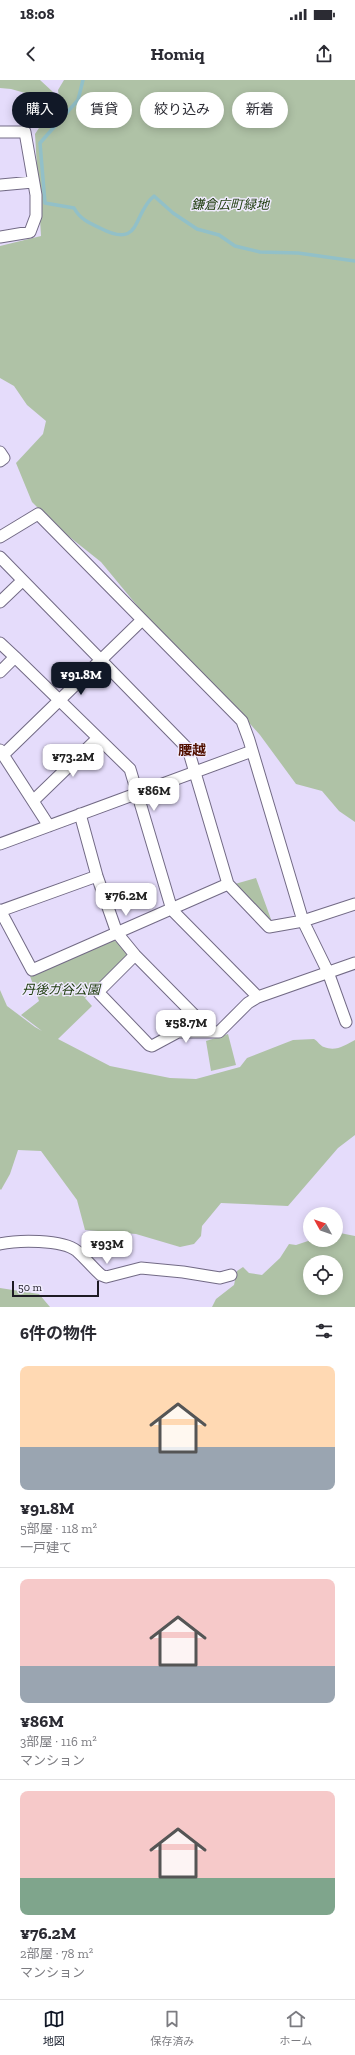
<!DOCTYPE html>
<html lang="ja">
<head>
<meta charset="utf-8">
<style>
	:root { --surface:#fff; --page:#f2f2f3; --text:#2b2b33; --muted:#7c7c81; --line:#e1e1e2; --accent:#111827 }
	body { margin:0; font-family:"Zilla Slab","Noto Sans JP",serif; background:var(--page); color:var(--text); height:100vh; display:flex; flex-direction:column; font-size:15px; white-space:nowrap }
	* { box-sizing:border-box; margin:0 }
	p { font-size:13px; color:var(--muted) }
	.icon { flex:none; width:22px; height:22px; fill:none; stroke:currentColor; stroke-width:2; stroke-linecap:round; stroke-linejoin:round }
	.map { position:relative; height:1227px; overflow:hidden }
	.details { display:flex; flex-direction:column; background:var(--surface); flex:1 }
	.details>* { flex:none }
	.guide { position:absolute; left:12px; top:12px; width:331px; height:36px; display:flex; gap:8px }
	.needle { width:26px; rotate:310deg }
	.tools { position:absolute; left:303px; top:1127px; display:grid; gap:8px }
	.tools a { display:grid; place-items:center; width:40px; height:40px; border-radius:50%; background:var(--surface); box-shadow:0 2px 10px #0003; font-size:20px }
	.scale { position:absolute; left:12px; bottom:10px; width:87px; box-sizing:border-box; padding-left:4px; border:2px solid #1d1a24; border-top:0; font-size:11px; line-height:14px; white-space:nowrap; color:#1d1a24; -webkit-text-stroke:3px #f0ebfe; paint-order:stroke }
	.price { position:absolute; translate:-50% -34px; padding:0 9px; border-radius:8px; background:#fff; color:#222; font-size:13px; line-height:26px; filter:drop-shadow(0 1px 2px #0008) }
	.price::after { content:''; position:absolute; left:50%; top:24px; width:12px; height:9px; margin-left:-6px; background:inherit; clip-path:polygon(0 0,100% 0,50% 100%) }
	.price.selected { background:var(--accent); color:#fff }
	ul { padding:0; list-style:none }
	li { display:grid; align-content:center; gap:8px; height:212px; padding:0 20px }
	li+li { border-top:1px solid var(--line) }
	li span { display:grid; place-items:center; height:124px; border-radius:8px; color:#555 }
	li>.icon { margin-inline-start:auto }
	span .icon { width:72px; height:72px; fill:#fffc; stroke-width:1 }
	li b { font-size:17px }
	h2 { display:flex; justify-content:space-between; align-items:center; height:48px; padding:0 20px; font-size:17px }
	.chip { padding:0 14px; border-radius:18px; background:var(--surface); box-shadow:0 2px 10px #0003; font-size:14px; line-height:36px }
	.chip.selected { background:var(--accent); color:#fff }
	.status { display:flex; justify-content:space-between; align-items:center; height:28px; padding:0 20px; background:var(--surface); direction:ltr }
	.status svg { height:11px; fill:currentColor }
	header { display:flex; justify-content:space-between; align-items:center; height:52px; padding:0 20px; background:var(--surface); font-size:18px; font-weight:700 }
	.tab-bar { display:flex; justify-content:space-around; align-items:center; height:56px; border-top:1px solid var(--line); background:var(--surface); font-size:11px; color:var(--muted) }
	.tab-bar a { display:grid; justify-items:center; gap:2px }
	.tab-bar .selected { color:var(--accent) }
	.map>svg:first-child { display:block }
</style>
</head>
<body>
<div class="status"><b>18:08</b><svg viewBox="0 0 49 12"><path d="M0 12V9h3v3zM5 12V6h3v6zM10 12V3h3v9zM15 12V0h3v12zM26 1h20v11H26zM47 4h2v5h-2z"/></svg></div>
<header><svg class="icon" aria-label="back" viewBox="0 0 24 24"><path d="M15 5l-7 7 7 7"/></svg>Homiq<svg class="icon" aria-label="share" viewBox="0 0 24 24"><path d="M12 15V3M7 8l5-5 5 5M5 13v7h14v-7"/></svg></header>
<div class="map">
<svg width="355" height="1227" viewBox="0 0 355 1227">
	<rect width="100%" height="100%" fill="#e5dcfb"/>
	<!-- green -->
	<path fill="#afc2a6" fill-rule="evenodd" d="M0 0H40L53 12 50 20 11 9 0 8Z
		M64 0H355V742L339 731 322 711 296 704 260 655 232 624 149 540 101 482 57 447 32 422 16 383 43 354 46 341 27 325 14 306 0 298V166L41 156 35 54 59 18 58 10Z
		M256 798 272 842 235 804Z
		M111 860 118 862 128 873V877L85 918 92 926 58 959 110 986 170 998 196 999 240 987 247 978 293 960 314 959C318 961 320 966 324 967 336 972 345 965 355 960V1055L338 1068 288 1126 221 1123 202 1146 201 1156 194 1164 180 1167 136 1154 85 1150 77 1120 41 1071 18 1070 10 1094 1 1110 0 1109V910L7 926 35 947 42 951 21 935 39 921 30 896Z
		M228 954 236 985 211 991 206 961Z
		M340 1153 355 1156V1227H212L216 1219 234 1205 237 1191 243 1187 249 1193 262 1195 280 1178 289 1164 296 1165 311 1160H336V1154ZM310 1182H336V1208H310Z
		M0 1208 39 1214 50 1227H0Z"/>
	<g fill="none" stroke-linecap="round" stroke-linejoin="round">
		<!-- stream -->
		<path stroke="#92c0c8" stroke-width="3.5" d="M83 0 78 20 40 63 45 123 74 128C80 139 89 143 100 148 142 170 132 134 154 116L173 133 197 149 219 155 235 166 260 172 298 173 355 181"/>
		<!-- street casing -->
		<g stroke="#726a85" stroke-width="13">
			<path id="street" d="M0 52H25L36 115V136L30 152 0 157
				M0 105 33 102
				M0 372 4 378 0 381
				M0 457 38 434 242 641 249 660 303 841 328 892 346 942
				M0 477 188 669 228 804 269 847 303 841 355 824
				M0 522 22 501
				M0 563 15 577 0 592
				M15 577 130 689 172 830 258 917
				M0 670 49 746
				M3 675 142 540
				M33 721 98 658
				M80 734 97 796 117 853 135 875 211 952
				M0 764 252 671
				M0 830 32 890 228 804
				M0 831 97 796
				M135 875 99 911V913L149 965 152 966 178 952H219L248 923 258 917 355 883
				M0 1164C17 1160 62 1159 77 1171 85 1178 93 1188 101 1195L106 1197 141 1188 183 1192 220 1198 231 1195"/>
		</g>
		<!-- street -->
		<use href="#street" stroke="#fff" stroke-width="11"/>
	</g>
	<g text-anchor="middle" stroke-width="3" stroke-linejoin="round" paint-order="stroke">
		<!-- park labels -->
		<g font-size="13" font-style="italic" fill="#203e10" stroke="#f0ebfe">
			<text x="230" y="129">鎌倉広町緑地</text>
			<text x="61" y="914">丹後ガ谷公園</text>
		</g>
		<!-- neighbourhood labels -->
		<g font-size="14" font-weight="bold" fill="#521100" stroke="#f0ebfe">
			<text x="192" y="675">腰越</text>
		</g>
	</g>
</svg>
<div class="tools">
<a><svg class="needle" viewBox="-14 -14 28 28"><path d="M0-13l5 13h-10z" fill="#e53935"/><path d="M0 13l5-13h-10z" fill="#7c7c81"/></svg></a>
<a><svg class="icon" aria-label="locate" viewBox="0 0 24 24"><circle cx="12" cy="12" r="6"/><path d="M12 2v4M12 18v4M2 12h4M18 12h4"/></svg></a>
</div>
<div class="scale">50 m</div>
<b class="price selected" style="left:81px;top:616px">¥91.8M</b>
<b class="price" style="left:73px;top:698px">¥73.2M</b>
<b class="price" style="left:154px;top:732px">¥86M</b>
<b class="price" style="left:126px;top:837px">¥76.2M</b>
<b class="price" style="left:186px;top:964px">¥58.7M</b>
<b class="price" style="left:107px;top:1185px">¥93M</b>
<div class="guide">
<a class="chip selected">購入</a>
<a class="chip">賃貸</a>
<a class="chip">絞り込み</a>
<a class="chip">新着</a>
</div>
</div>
<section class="details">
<h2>6件の物件<svg class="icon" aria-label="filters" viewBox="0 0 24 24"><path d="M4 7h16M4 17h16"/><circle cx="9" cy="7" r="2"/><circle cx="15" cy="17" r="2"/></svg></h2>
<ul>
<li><span style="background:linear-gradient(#ffd9b3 65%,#9aa5b1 0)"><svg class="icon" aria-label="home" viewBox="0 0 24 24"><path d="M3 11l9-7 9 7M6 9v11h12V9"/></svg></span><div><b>¥91.8M</b><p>5部屋 · 118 m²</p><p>一戸建て</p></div></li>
<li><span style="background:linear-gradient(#f6c9c9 70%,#9aa5b1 0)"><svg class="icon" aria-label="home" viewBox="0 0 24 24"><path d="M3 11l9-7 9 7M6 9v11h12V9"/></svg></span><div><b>¥86M</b><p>3部屋 · 116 m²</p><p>マンション</p></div></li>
<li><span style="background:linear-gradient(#f6c9c9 70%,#7fa58c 0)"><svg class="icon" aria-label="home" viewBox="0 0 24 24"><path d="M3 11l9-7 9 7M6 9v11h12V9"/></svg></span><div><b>¥76.2M</b><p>2部屋 · 78 m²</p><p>マンション</p></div></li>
</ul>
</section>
<nav class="tab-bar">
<a class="selected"><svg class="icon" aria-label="map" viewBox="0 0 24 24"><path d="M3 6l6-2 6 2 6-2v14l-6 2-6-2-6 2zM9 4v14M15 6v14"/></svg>地図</a>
<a><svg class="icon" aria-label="saved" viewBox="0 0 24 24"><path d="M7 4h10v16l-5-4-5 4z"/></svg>保存済み</a>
<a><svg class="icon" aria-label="home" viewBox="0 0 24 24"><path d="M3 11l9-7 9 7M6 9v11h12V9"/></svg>ホーム</a>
</nav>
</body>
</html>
